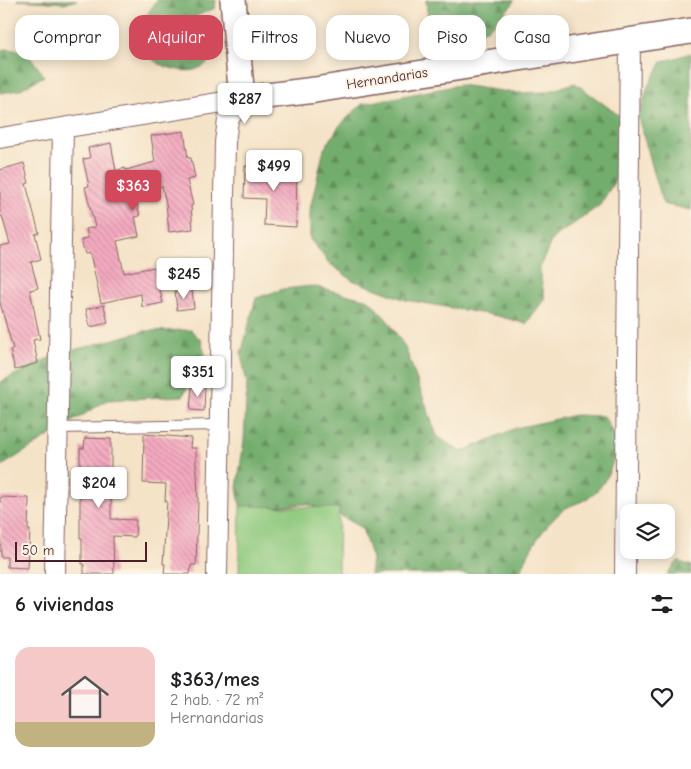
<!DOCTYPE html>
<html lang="es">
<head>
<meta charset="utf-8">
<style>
	:root { --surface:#fff; --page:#f2f2f2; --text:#202124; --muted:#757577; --line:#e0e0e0; --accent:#d1495b }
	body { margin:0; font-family:"Comic Neue",sans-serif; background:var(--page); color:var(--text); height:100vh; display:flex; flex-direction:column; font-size:19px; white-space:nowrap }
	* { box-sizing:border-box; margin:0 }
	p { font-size:16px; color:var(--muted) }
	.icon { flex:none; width:28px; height:28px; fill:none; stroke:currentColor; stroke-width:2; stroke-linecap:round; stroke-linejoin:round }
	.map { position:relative; height:574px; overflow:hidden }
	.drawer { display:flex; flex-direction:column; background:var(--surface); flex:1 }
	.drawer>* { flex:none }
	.hud { position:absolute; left:15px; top:15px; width:661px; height:45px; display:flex; gap:10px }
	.tools { position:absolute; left:620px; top:504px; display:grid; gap:10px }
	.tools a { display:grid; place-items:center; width:55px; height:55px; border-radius:10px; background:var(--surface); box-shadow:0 2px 12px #0003; font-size:25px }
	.scale { position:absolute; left:15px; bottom:12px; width:132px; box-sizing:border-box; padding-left:5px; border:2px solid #4a1f2b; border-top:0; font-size:14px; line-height:18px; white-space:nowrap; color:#4a1f2b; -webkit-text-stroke:4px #fcf5e5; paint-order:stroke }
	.price { position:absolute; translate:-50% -42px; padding:0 11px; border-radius:5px; background:#fff; color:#222; font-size:16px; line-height:32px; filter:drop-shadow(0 1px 2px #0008) }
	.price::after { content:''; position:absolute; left:50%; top:30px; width:15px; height:11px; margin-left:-8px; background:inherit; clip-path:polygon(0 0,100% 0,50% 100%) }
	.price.on { background:var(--accent); color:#fff }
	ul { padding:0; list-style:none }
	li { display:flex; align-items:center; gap:15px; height:125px; padding:0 15px }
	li+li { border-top:1px solid var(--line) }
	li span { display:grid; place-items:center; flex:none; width:140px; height:100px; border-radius:15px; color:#555 }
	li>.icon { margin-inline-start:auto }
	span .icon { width:60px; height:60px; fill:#fffc; stroke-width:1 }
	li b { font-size:21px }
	h2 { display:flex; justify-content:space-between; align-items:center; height:60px; padding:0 15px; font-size:21px }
	.chip { padding:0 18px; border-radius:15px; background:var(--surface); box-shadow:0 2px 12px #0003; font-size:18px; line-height:45px }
	.chip.on { background:var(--accent); color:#fff }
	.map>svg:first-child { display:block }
</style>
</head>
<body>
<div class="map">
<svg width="691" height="574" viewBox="0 0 691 574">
	<defs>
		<pattern id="forest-firs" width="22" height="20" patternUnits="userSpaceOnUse" patternTransform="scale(1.25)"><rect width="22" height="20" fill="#73ad6d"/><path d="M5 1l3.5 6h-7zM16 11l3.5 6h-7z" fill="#608c5a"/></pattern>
		<pattern id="building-back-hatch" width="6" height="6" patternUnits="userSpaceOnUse" patternTransform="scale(1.25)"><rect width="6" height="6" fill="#f5abc1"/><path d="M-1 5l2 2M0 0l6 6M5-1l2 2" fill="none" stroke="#c88b9d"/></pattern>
	</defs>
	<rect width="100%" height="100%" fill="#fcf5e5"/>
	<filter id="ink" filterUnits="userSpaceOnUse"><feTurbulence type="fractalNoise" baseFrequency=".02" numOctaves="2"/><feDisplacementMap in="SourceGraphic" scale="10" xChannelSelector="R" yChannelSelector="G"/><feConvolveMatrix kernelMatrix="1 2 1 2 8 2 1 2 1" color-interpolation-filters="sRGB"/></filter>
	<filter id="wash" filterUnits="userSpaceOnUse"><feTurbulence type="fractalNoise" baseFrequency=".0096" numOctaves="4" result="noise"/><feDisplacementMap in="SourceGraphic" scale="20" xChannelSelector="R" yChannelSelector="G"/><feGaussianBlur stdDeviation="1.12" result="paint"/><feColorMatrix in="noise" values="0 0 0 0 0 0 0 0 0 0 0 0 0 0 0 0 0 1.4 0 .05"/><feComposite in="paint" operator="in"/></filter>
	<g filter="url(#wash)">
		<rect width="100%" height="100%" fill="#f5e3c8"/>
		<!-- forest -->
		<path fill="url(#forest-firs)" stroke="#5e664c" d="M17 0H77L66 3Z
			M157 0H216L215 8 161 31 146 26 148 13Z
			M426 0H514L512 5 489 28 462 37 430 38Z
			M149 39H165L193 44 207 41 222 47C207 65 198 75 174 69 160 65 157 64 147 54Z
			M7 49C29 51 32 59 44 76L19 90 0 93V50Z
			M691 53V210L663 204 638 117 648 86 662 62Z
			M575 83 624 119 625 151 616 179 600 205 552 239 539 270 545 298 526 324 498 316 406 300 352 280 329 263 310 239V209L324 149 340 125 362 104 459 85 517 93 546 92Z
			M312 286 369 300 388 321 405 347 437 436 461 452 516 428 575 415 604 416 618 444C612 465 608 483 590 497 582 503 570 504 562 511 542 528 529 550 519 574H370L372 559 362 528 336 513 306 504 241 510 237 488 244 441 247 384 241 354 256 298 283 289Z
			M191 330 201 340 205 354 183 396 107 400 0 467V382L55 355 144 331Z
			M678 561 691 566V574H667Z"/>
		<!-- pitch -->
		<path fill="#8fc97e" stroke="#6c7454" d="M240 506 339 508 338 574H239Z"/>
		<g id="blocks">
			<!-- building -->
			<path fill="url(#building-back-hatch)" d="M184 131 188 158H191L195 178 187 180 193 205 191 206 193 229 169 232 166 203 162 186 134 193 140 216 135 217 139 236 117 241 124 273 154 267 163 303 142 307 141 294 101 303 90 253 85 254 81 240 88 238 86 229 95 227 85 187 89 186 83 159 90 158 88 148 111 143 116 171 125 168 126 170 155 162 151 136Z
				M24 163 29 183 26 184 39 233 35 234 41 259 31 262 38 288 30 290 40 339 33 340 38 363 15 370 10 350 13 349 0 303V246L10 244 2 216H0V170Z
				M281 163H297L296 227 264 225 265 199 244 198 245 166 281 168Z
				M192 289 194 308 177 310 175 291Z
				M104 305 108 323 90 327 86 309Z
				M192 385 205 386 204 411 190 410Z
				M144 434 191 438 190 448H196V473H197L198 502 196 565H191L190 574H164L165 564H163L167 501H165L166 484 143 483Z
				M85 438 111 439V519L136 520 135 537 113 536 114 574H84V564H82V538H80V448H84Z
				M0 497 29 498 28 530H30L28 568 7 567V557H1Z"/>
		</g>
	</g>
	<g filter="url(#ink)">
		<use href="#blocks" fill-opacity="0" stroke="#866462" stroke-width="1"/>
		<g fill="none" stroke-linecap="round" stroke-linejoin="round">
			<!-- service casing -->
			<g stroke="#866462" stroke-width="12">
				<path id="service" d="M57 428 220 425"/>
			</g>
			<!-- minor casing -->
			<g stroke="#866462" stroke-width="22">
				<path id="minor" d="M0 138 242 99
					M55 574 63 128
					M217 574 225 142 228 120 242 99
					M625 574 630 41"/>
			</g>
			<!-- tertiary casing -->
			<g stroke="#866462" stroke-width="28">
				<path id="tertiary" d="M233 0 242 99 315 90 691 31"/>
			</g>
			<!-- service -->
			<use href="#service" stroke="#fff" stroke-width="10"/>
			<!-- minor -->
			<use href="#minor" stroke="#fff" stroke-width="20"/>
			<!-- tertiary -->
			<use href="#tertiary" stroke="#fff" stroke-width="25"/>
		</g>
	</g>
	<g text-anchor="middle" stroke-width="4" stroke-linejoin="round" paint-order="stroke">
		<!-- street labels -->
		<g font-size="14" fill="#4a1f2b" stroke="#fcf5e5">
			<text transform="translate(387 78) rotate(-9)" y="5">Hernandarias</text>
		</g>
	</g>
</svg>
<div class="tools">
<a><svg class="icon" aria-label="layers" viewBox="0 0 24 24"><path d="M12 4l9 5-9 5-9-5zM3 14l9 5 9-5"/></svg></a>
</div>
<div class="scale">50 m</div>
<b class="price" style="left:245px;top:125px">$287</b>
<b class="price" style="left:274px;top:192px">$499</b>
<b class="price on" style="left:133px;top:212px">$363</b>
<b class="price" style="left:184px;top:300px">$245</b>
<b class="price" style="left:198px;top:398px">$351</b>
<b class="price" style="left:99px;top:509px">$204</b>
<div class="hud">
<a class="chip">Comprar</a>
<a class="chip on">Alquilar</a>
<a class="chip">Filtros</a>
<a class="chip">Nuevo</a>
<a class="chip">Piso</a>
<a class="chip">Casa</a>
</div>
</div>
<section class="drawer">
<h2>6 viviendas<svg class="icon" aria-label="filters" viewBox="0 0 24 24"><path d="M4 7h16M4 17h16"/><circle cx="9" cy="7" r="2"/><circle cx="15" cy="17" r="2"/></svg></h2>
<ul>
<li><span style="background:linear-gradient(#f6c9c9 75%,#c2b280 0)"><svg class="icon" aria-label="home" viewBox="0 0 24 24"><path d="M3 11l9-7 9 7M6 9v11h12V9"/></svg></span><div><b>$363/mes</b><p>2 hab. · 72 m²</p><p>Hernandarias</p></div><svg class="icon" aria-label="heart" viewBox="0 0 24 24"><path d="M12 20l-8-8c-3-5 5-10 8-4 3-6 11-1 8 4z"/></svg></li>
</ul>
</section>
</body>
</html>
